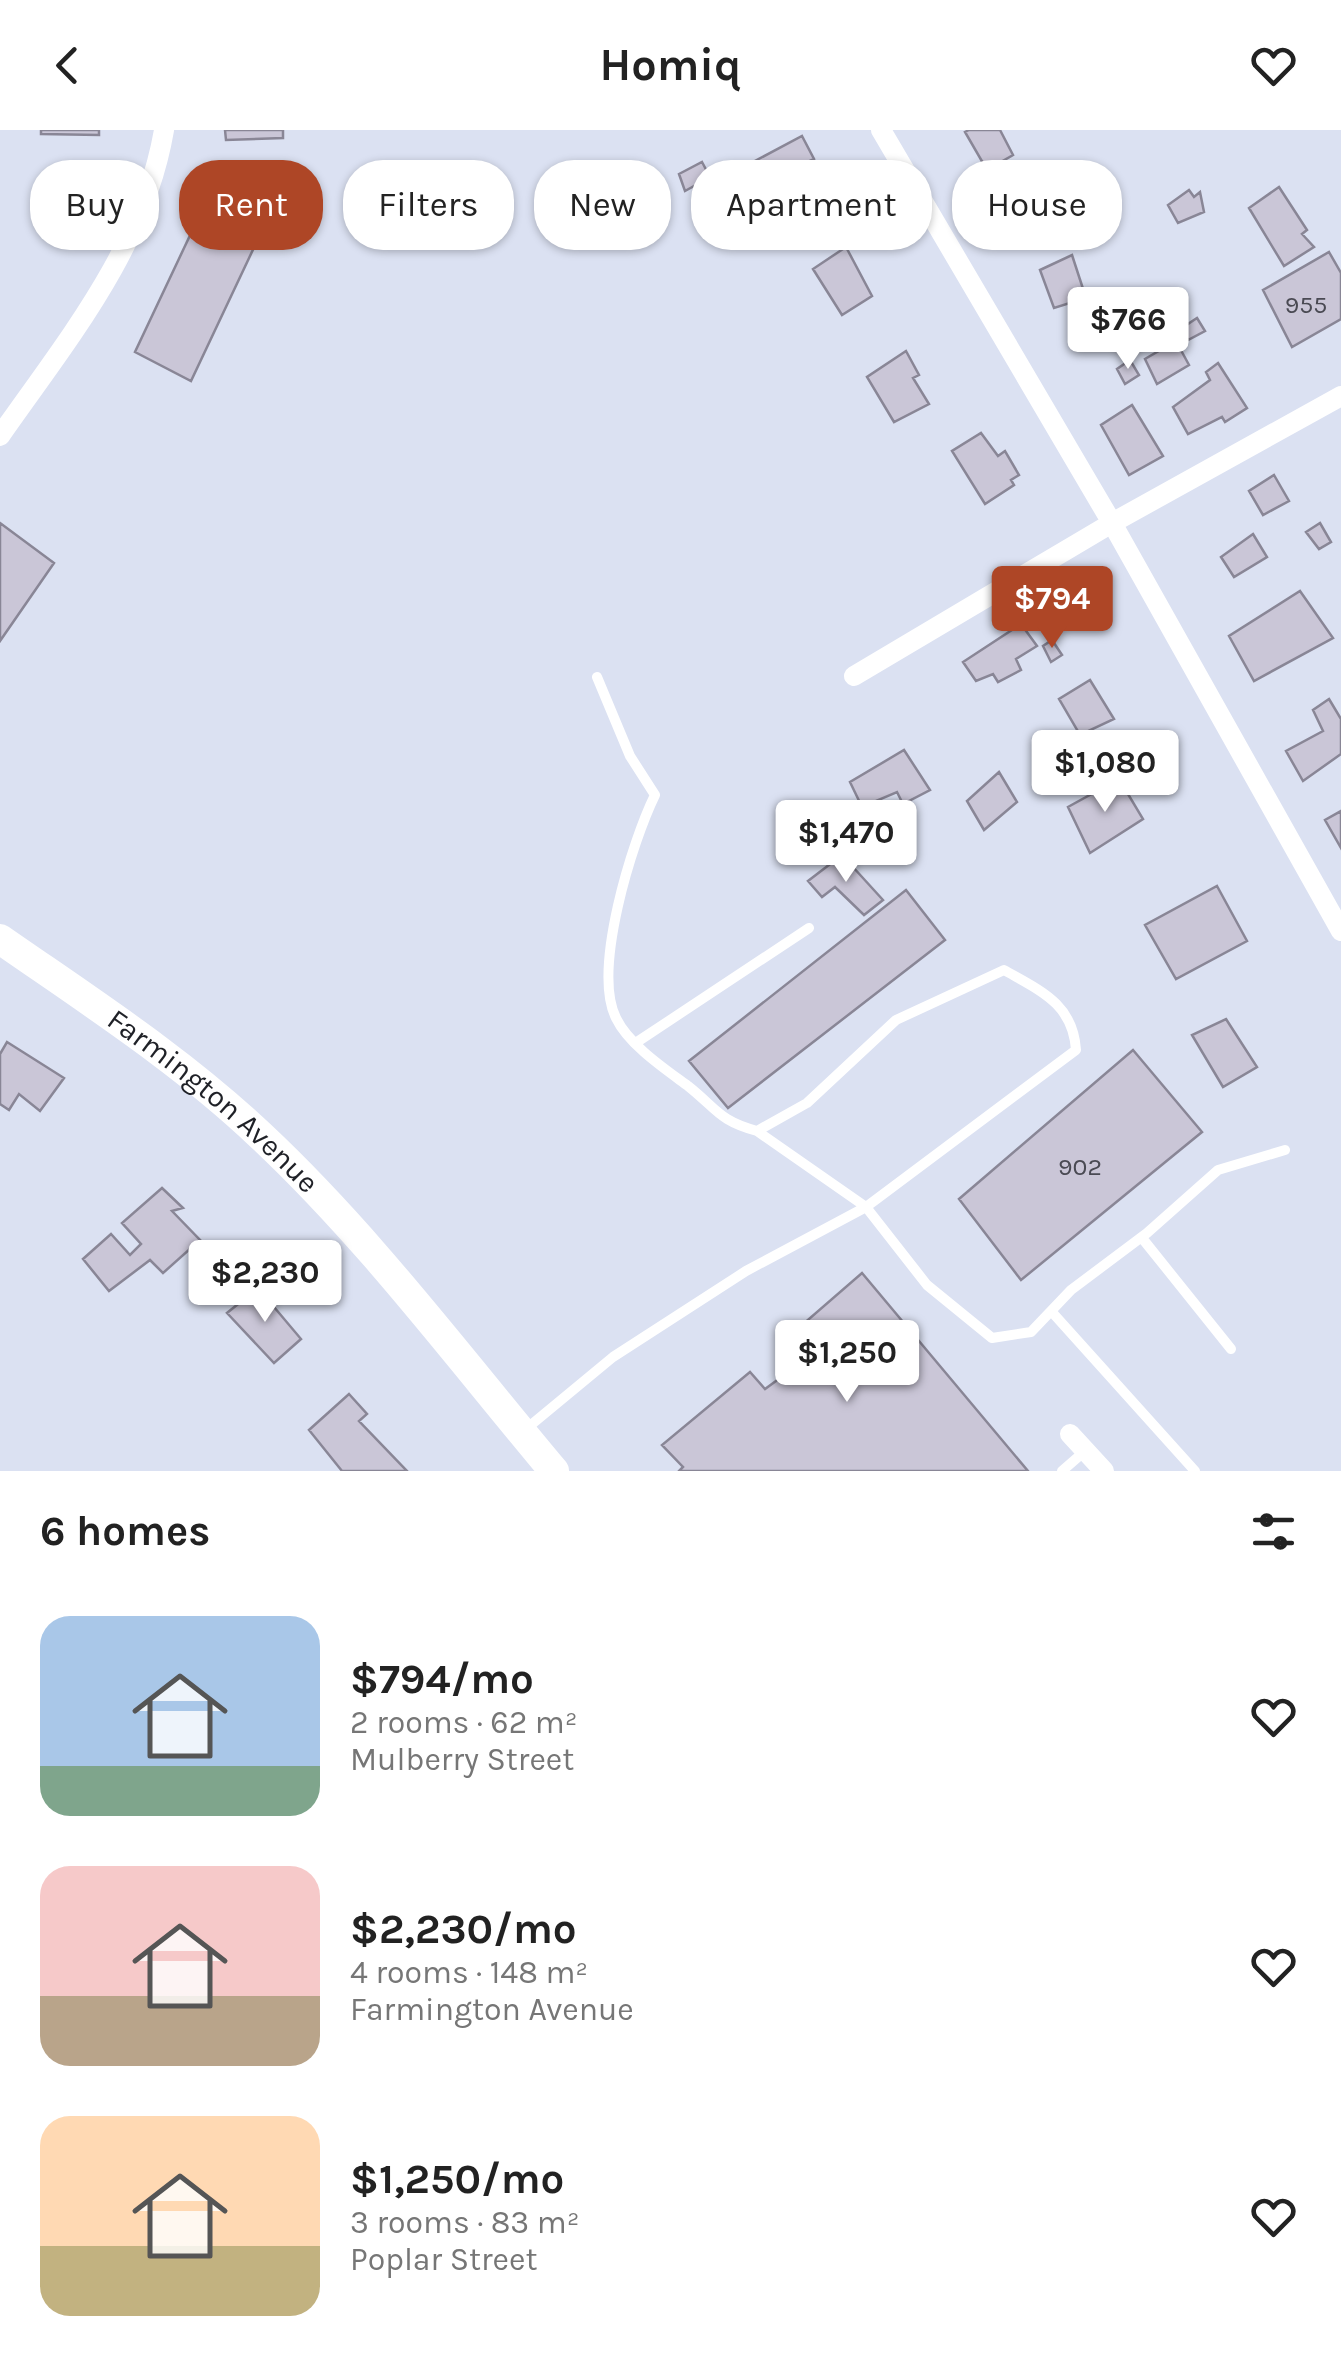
<!DOCTYPE html>
<html lang="en">
<head>
<meta charset="utf-8">
<style>
	:root { --surface:#fff; --page:#f6f6f6; --text:#222; --muted:#767676; --accent:#ae4626 }
	body { margin:0; font-family:Karla,sans-serif; background:var(--page); color:var(--text); height:100vh; display:flex; flex-direction:column; font-size:38px; white-space:nowrap }
	* { box-sizing:border-box; margin:0 }
	p { font-size:32px; color:var(--muted) }
	.icon { flex:none; width:55px; height:55px; fill:none; stroke:currentColor; stroke-width:2; stroke-linecap:round; stroke-linejoin:round }
	.map { position:relative; height:1341px; overflow:hidden }
	.sheet { display:flex; flex-direction:column; background:var(--surface); flex:1 }
	.sheet>* { flex:none }
	.guide { position:absolute; left:30px; top:30px; width:1282px; height:90px; display:flex; gap:20px }
	.price { position:absolute; translate:-50% -85px; padding:0 22px; border-radius:10px; background:#fff; color:#222; font-size:32px; line-height:65px; filter:drop-shadow(0 2px 5px #0008) }
	.price::after { content:''; position:absolute; left:50%; top:60px; width:30px; height:22px; margin-left:-15px; background:inherit; clip-path:polygon(0 0,100% 0,50% 100%) }
	.price.on { background:var(--accent); color:#fff }
	ul { padding:0; list-style:none }
	li { display:flex; align-items:center; gap:30px; height:250px; padding:0 40px }
	li span { display:grid; place-items:center; flex:none; width:280px; height:200px; border-radius:30px; color:#555 }
	li>.icon { margin-inline-start:auto }
	span .icon { width:120px; height:120px; fill:#fffc; stroke-width:1 }
	li b { font-size:42px }
	h2 { display:flex; justify-content:space-between; align-items:center; height:120px; padding:0 40px; font-size:42px }
	.chip { padding:0 35px; border-radius:40px; background:var(--surface); box-shadow:0 2px 8px #0004; font-size:35px; line-height:90px }
	.chip.on { background:var(--accent); color:#fff }
	header { display:flex; justify-content:space-between; align-items:center; height:130px; padding:0 40px; background:var(--surface); font-size:45px; font-weight:700 }
	.map>svg:first-child { display:block }
</style>
</head>
<body>
<header><svg class="icon" aria-label="back" viewBox="0 0 24 24"><path d="M15 5l-7 7 7 7"/></svg>Homiq<svg class="icon" aria-label="heart" viewBox="0 0 24 24"><path d="M12 20l-8-8c-3-5 5-10 8-4 3-6 11-1 8 4z"/></svg></header>
<div class="map">
<svg width="1341" height="1341" viewBox="0 0 1341 1341">
	<rect width="100%" height="100%" fill="#dbe1f2"/>
	<!-- building -->
	<path fill="#cac6d7" stroke="#898696" stroke-width="2.5" d="M41 0H99V5L41 4Z
		M225 0H283V8L226 10Z
		M969 0H1000L1013 25 987 40 965 2Z
		M802 6 814 29 799 36 811 64 777 80 753 32Z
		M702 32 710 47 685 61 679 44Z
		M1279 57 1307 100 1302 104 1314 117 1284 136 1249 78Z
		M1189 60 1194 67 1200 62 1204 82 1178 93 1168 75Z
		M210 63 267 90 191 251 135 222Z
		M846 117 872 166 842 185 813 139Z
		M1329 122 1341 143V189L1292 217 1263 160Z
		M1072 125 1086 168 1054 178 1040 140Z
		M1197 188 1205 201 1188 210 1182 198Z
		M1176 211 1189 235 1157 254 1145 229Z
		M906 221 919 245 913 248 929 274 894 292 867 247Z
		M1130 230 1139 245 1125 254 1117 239Z
		M1218 233 1247 278 1225 292 1222 287 1188 304 1173 277 1210 250 1206 242Z
		M1132 275 1163 326 1129 345 1101 295Z
		M981 303 998 326 1005 321 1019 345 1011 350 1014 355 985 374 952 321Z
		M1274 345 1289 371 1263 385 1249 361Z
		M0 393 54 433 0 511Z
		M1320 393 1331 412 1319 419 1306 402Z
		M1253 404 1267 427 1234 447 1221 427Z
		M1300 461 1333 508 1254 551 1229 506Z
		M1021 494 1037 516 1016 529 1021 540 998 552 993 544 976 551 963 532Z
		M1052 510 1062 525 1051 532 1043 516Z
		M1090 550 1114 589 1080 605 1059 569Z
		M1329 569 1341 589V624L1303 651 1286 621 1323 601 1313 580Z
		M904 620 930 660 903 674 897 662 862 677 850 652Z
		M999 642 1017 672 984 700 967 671Z
		M1119 649 1143 689 1090 723 1068 677Z
		M1341 681V718L1325 690Z
		M842 725 883 770 864 785 835 757 822 767 808 751Z
		M1217 756 1247 811 1176 849 1145 795Z
		M906 760 945 810 728 978 689 931Z
		M1226 889 1257 937 1223 957 1192 905Z
		M7 912 64 948 40 981 19 964 9 980 0 974V924Z
		M1133 920 1202 1002 1021 1150 959 1069Z
		M162 1058 183 1078 172 1081 200 1110 163 1143 150 1130 109 1161 83 1129 111 1104 130 1125 141 1114 122 1093Z
		M862 1143 1028 1341H679L683 1337 662 1315 750 1242 765 1259 806 1229 787 1208Z
		M258 1158 301 1209 274 1233 227 1183Z
		M349 1264 367 1284 359 1291 407 1341H342L309 1300Z"/>
	<g fill="none" stroke-linecap="round" stroke-linejoin="round">
		<!-- lane -->
		<path stroke="#fff" stroke-width="10" d="M637 912 809 798
			M757 1001 866 1077 927 1155 992 1208 1031 1202 1071 1160 1147 1103 1218 1040 1285 1020
			M1142 1108 1231 1219
			M1051 1181 1195 1341
			M526 1299 613 1227 746 1141 866 1077 1076 920C1073 874 1041 861 1004 840L896 890 807 973 757 1001C719 991 717 979 688 956 665 939 629 915 616 888 592 840 632 712 655 665L630 626 597 547
			M1062 1341 1085 1321"/>
		<!-- street -->
		<path stroke="#fff" stroke-width="20" d="M881 0 1112 393 1341 801
			M0 306C67 210 144 118 164 0
			M854 546 1112 393 1341 266
			M1070 1304 1104 1341"/>
		<!-- secondary -->
		<path stroke="#fff" stroke-width="30" id="s1" d="M0 809C89 871 181 930 260 1005 368 1106 459 1228 554 1341"/>
	</g>
	<g text-anchor="middle" stroke-width="9" stroke-linejoin="round" paint-order="stroke">
		<!-- number labels -->
		<g font-size="25" fill="#4a4a53">
			<text x="1306" y="183">955</text>
			<text x="1080" y="1045">902</text>
		</g>
		<!-- street labels -->
		<g font-size="30" fill="#1f2127" stroke="#fff">
			<text dy="10" stroke="none"><textPath href="#s1" startOffset="268">Farmington Avenue</textPath></text>
		</g>
	</g>
</svg>
<b class="price" style="left:1128px;top:242px">$766</b>
<b class="price on" style="left:1052px;top:521px">$794</b>
<b class="price" style="left:1105px;top:685px">$1,080</b>
<b class="price" style="left:846px;top:755px">$1,470</b>
<b class="price" style="left:265px;top:1195px">$2,230</b>
<b class="price" style="left:847px;top:1275px">$1,250</b>
<div class="guide">
<a class="chip">Buy</a>
<a class="chip on">Rent</a>
<a class="chip">Filters</a>
<a class="chip">New</a>
<a class="chip">Apartment</a>
<a class="chip">House</a>
</div>
</div>
<section class="sheet">
<h2>6 homes<svg class="icon" aria-label="filters" viewBox="0 0 24 24"><path d="M4 7h16M4 17h16"/><circle cx="9" cy="7" r="2"/><circle cx="15" cy="17" r="2"/></svg></h2>
<ul>
<li><span style="background:linear-gradient(#a9c7e8 75%,#7fa58c 0)"><svg class="icon" aria-label="home" viewBox="0 0 24 24"><path d="M3 11l9-7 9 7M6 9v11h12V9"/></svg></span><div><b>$794/mo</b><p>2 rooms · 62 m²</p><p>Mulberry Street</p></div><svg class="icon" aria-label="heart" viewBox="0 0 24 24"><path d="M12 20l-8-8c-3-5 5-10 8-4 3-6 11-1 8 4z"/></svg></li>
<li><span style="background:linear-gradient(#f6c9c9 65%,#b9a48a 0)"><svg class="icon" aria-label="home" viewBox="0 0 24 24"><path d="M3 11l9-7 9 7M6 9v11h12V9"/></svg></span><div><b>$2,230/mo</b><p>4 rooms · 148 m²</p><p>Farmington Avenue</p></div><svg class="icon" aria-label="heart" viewBox="0 0 24 24"><path d="M12 20l-8-8c-3-5 5-10 8-4 3-6 11-1 8 4z"/></svg></li>
<li><span style="background:linear-gradient(#ffd9b3 65%,#c2b280 0)"><svg class="icon" aria-label="home" viewBox="0 0 24 24"><path d="M3 11l9-7 9 7M6 9v11h12V9"/></svg></span><div><b>$1,250/mo</b><p>3 rooms · 83 m²</p><p>Poplar Street</p></div><svg class="icon" aria-label="heart" viewBox="0 0 24 24"><path d="M12 20l-8-8c-3-5 5-10 8-4 3-6 11-1 8 4z"/></svg></li>
</ul>
</section>
</body>
</html>
